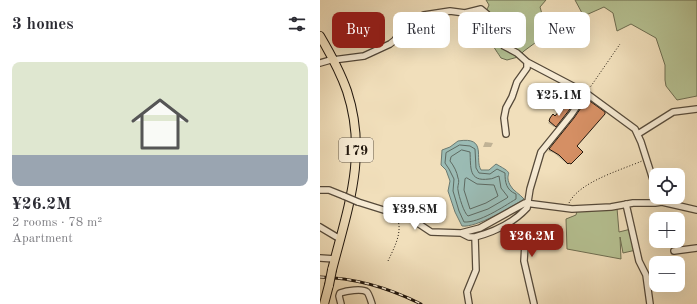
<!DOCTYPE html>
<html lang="en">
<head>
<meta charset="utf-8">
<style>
	:root { --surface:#fff; --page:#f7f7f7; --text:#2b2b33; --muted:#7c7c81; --line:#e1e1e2; --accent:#8f2418 }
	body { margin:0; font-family:"Old Standard TT",serif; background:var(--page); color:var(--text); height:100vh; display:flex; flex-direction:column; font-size:15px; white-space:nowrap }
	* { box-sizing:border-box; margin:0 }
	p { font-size:13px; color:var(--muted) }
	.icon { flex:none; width:22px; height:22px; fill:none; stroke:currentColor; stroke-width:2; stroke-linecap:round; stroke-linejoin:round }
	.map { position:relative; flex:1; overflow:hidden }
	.details { display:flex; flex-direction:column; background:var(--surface); width:320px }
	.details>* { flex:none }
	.guide { position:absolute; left:12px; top:12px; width:305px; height:36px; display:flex; gap:8px }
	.controls { position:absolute; left:329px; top:168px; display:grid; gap:8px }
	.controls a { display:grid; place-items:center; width:36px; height:36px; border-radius:8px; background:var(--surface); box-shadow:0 4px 16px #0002; font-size:20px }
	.price { position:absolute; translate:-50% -34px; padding:0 9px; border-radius:8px; background:#fff; color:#222; font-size:13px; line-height:26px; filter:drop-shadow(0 1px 2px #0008) }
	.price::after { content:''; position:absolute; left:50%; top:24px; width:12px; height:9px; margin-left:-6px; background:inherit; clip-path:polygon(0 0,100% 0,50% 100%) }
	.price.active { background:var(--accent); color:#fff }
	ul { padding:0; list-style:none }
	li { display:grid; align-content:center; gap:8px; height:212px; padding:0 12px }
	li+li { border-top:1px solid var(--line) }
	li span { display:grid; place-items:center; height:124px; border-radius:8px; color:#555 }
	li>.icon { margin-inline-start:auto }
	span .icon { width:72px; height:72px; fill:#fffc; stroke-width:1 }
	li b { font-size:17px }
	h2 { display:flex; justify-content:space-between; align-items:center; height:48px; padding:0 12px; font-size:17px }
	.tag { padding:0 14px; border-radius:8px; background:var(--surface); box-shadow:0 4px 16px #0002; font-size:14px; line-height:36px }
	.tag.active { background:var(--accent); color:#fff }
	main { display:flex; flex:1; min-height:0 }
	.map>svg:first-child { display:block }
</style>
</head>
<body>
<main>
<section class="details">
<h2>3 homes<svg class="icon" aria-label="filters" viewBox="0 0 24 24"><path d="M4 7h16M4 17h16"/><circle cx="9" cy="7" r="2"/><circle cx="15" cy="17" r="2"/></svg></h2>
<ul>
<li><span style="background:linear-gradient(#dfe7d0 75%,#9aa5b1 0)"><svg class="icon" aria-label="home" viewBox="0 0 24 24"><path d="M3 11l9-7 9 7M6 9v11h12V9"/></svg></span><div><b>¥26.2M</b><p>2 rooms · 78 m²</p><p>Apartment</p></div></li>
</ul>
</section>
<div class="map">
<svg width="377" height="304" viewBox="0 0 377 304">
	<rect width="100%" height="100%" fill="#f1dfbb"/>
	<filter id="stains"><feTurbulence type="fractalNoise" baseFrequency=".005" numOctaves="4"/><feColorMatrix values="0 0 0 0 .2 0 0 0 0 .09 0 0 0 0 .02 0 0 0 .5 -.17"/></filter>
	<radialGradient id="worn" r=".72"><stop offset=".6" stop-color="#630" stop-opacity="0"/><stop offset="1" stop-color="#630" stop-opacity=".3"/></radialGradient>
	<!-- green -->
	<path fill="#b6c293" stroke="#6c6c50" d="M166 0H226L220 7 222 14 230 20 231 27 219 40 204 51 198 57 187 60 181 58C176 50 161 30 163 20 164 15 167 10 169 5Z
		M255 0H377V96L357 100 346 86 345 80V65L336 38 311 24 297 31 293 13 284 7 266 15 262 13Z
		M297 208 299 232 311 229 316 250 303 253 300 237 301 259 247 249 246 219 256 215 257 211Z"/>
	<!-- water -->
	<path fill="#9bbcb5" stroke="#6a7a72" d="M138 141C168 136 154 159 161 170H169L176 164C198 176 183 171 190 185 193 191 200 194 204 199 192 207 156 228 142 226L135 212 128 191 130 181 126 170 121 165 122 150 130 147Z"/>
	<!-- shadow -->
	<path fill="#0003" d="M232 117 235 126 234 127 228 123Z
		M253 120 255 146 262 152 249 164H247L234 153 228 151Z
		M165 142 173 143 171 147H163Z"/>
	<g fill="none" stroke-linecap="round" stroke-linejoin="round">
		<!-- shore -->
		<path stroke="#5e6a62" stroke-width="1" d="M140 145 150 146 155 149 156 168 159 173 170 174 177 169 185 173C185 182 186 190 196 194V199C183 207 159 223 144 222L139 211 133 191 134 179 129 169 125 163 126 153Z
			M142 150 150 152C151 167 148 182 169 179 173 179 175 177 179 176L181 188 188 197 187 198 168 209 148 216C144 213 139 197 138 190 137 186 140 182 138 178 137 172 134 166 130 161L131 157Z
			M147 178 157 184 174 185 178 196 166 203 150 209 144 190 145 179Z"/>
	</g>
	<!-- building -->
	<path fill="#d58f64" stroke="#21170e" d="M267 99 285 112V114L257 146 263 152 251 164 249 163 248 164 239 155 229 149 254 118Z
		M247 106 250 109 236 127 229 121 230 118 233 114 235 116 241 109 243 110Z"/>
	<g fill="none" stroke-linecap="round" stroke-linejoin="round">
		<!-- minor casing -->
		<g stroke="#554939" stroke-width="8">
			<path id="minor" d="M13 60 44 56 70 44 75 40 87 24 97 18 104 15 130 11 145 13 161 9 167 14 175 34 184 46 197 53 207 62 266 93 315 129 321 142 336 189
				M0 63 14 59
				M186 134 184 118 186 108 192 97 197 82 207 68V62
				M318 134 353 112 377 109
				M0 190H9L24 196
				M38 202 70 212 87 216 111 232 141 233 149 237H155
				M306 204 319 261 326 275 330 304
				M187 224C191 232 200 236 205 244L204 261 214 304
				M0 227 20 239
				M141 233 160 228 205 203 252 209 291 207 313 203H335L342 202 377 210
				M354 251 377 248
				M0 258 15 259
				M21 304 19 296 20 293C26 291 42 288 47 292 49 294 51 301 52 304
				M149 304 147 292 156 270 155 237C174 232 194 222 207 208L210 189 221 152 251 115 266 93"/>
		</g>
		<!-- highway casing -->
		<g stroke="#21170e" stroke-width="10">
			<path id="highway" d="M0 36C10 53 20 71 27 91 48 155 28 207 12 270
				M4 304 9 285"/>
		</g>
		<!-- path -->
		<path stroke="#21170e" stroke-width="1" stroke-dasharray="1 2" stroke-linecap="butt" d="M269 89 300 44
			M249 203C259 182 301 170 322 161
			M68 261C74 248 82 234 78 220"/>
		<!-- minor -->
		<use href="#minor" stroke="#f6ead3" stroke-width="5.5"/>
		<!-- highway -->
		<use href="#highway" stroke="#f1dfbb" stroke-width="8"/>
		<!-- rail casing -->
		<g stroke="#21170e" stroke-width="3">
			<path id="rail" d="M0 277C36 278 69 288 101 304"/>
		</g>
		<!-- rail -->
		<use href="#rail" stroke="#f6ead3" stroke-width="1.5" stroke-dasharray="4.5" stroke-linecap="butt"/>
		<!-- minor-bridge casing -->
		<g stroke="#554939" stroke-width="8" stroke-linecap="butt">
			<path id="minor-bridge" d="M24 196 38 202"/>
		</g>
		<!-- highway-bridge casing -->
		<g stroke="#21170e" stroke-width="10" stroke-linecap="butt">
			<path id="highway-bridge" d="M9 285 12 270"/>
		</g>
		<!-- minor-bridge -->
		<use href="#minor-bridge" stroke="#f6ead3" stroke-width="5.5"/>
		<!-- highway-bridge -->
		<use href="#highway-bridge" stroke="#f1dfbb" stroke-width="8"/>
	</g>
	<g text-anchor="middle" stroke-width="3" stroke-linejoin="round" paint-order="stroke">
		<!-- shield labels -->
		<rect fill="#f6ead3" stroke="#615649" stroke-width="1" x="19" y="138" width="34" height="24" rx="3"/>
		<g font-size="14" font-weight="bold" fill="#21170e">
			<text x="36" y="155">179</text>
		</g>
	</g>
	<rect width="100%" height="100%" filter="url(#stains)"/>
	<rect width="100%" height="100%" fill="url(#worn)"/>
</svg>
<div class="controls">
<a><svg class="icon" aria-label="locate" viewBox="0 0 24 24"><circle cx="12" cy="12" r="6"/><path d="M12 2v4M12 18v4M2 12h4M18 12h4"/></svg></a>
<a>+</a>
<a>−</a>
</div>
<b class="price" style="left:239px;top:117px">¥25.1M</b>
<b class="price" style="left:95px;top:231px">¥39.8M</b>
<b class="price active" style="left:212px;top:258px">¥26.2M</b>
<div class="guide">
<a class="tag active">Buy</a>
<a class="tag">Rent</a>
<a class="tag">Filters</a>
<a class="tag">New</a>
</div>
</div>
</main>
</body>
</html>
